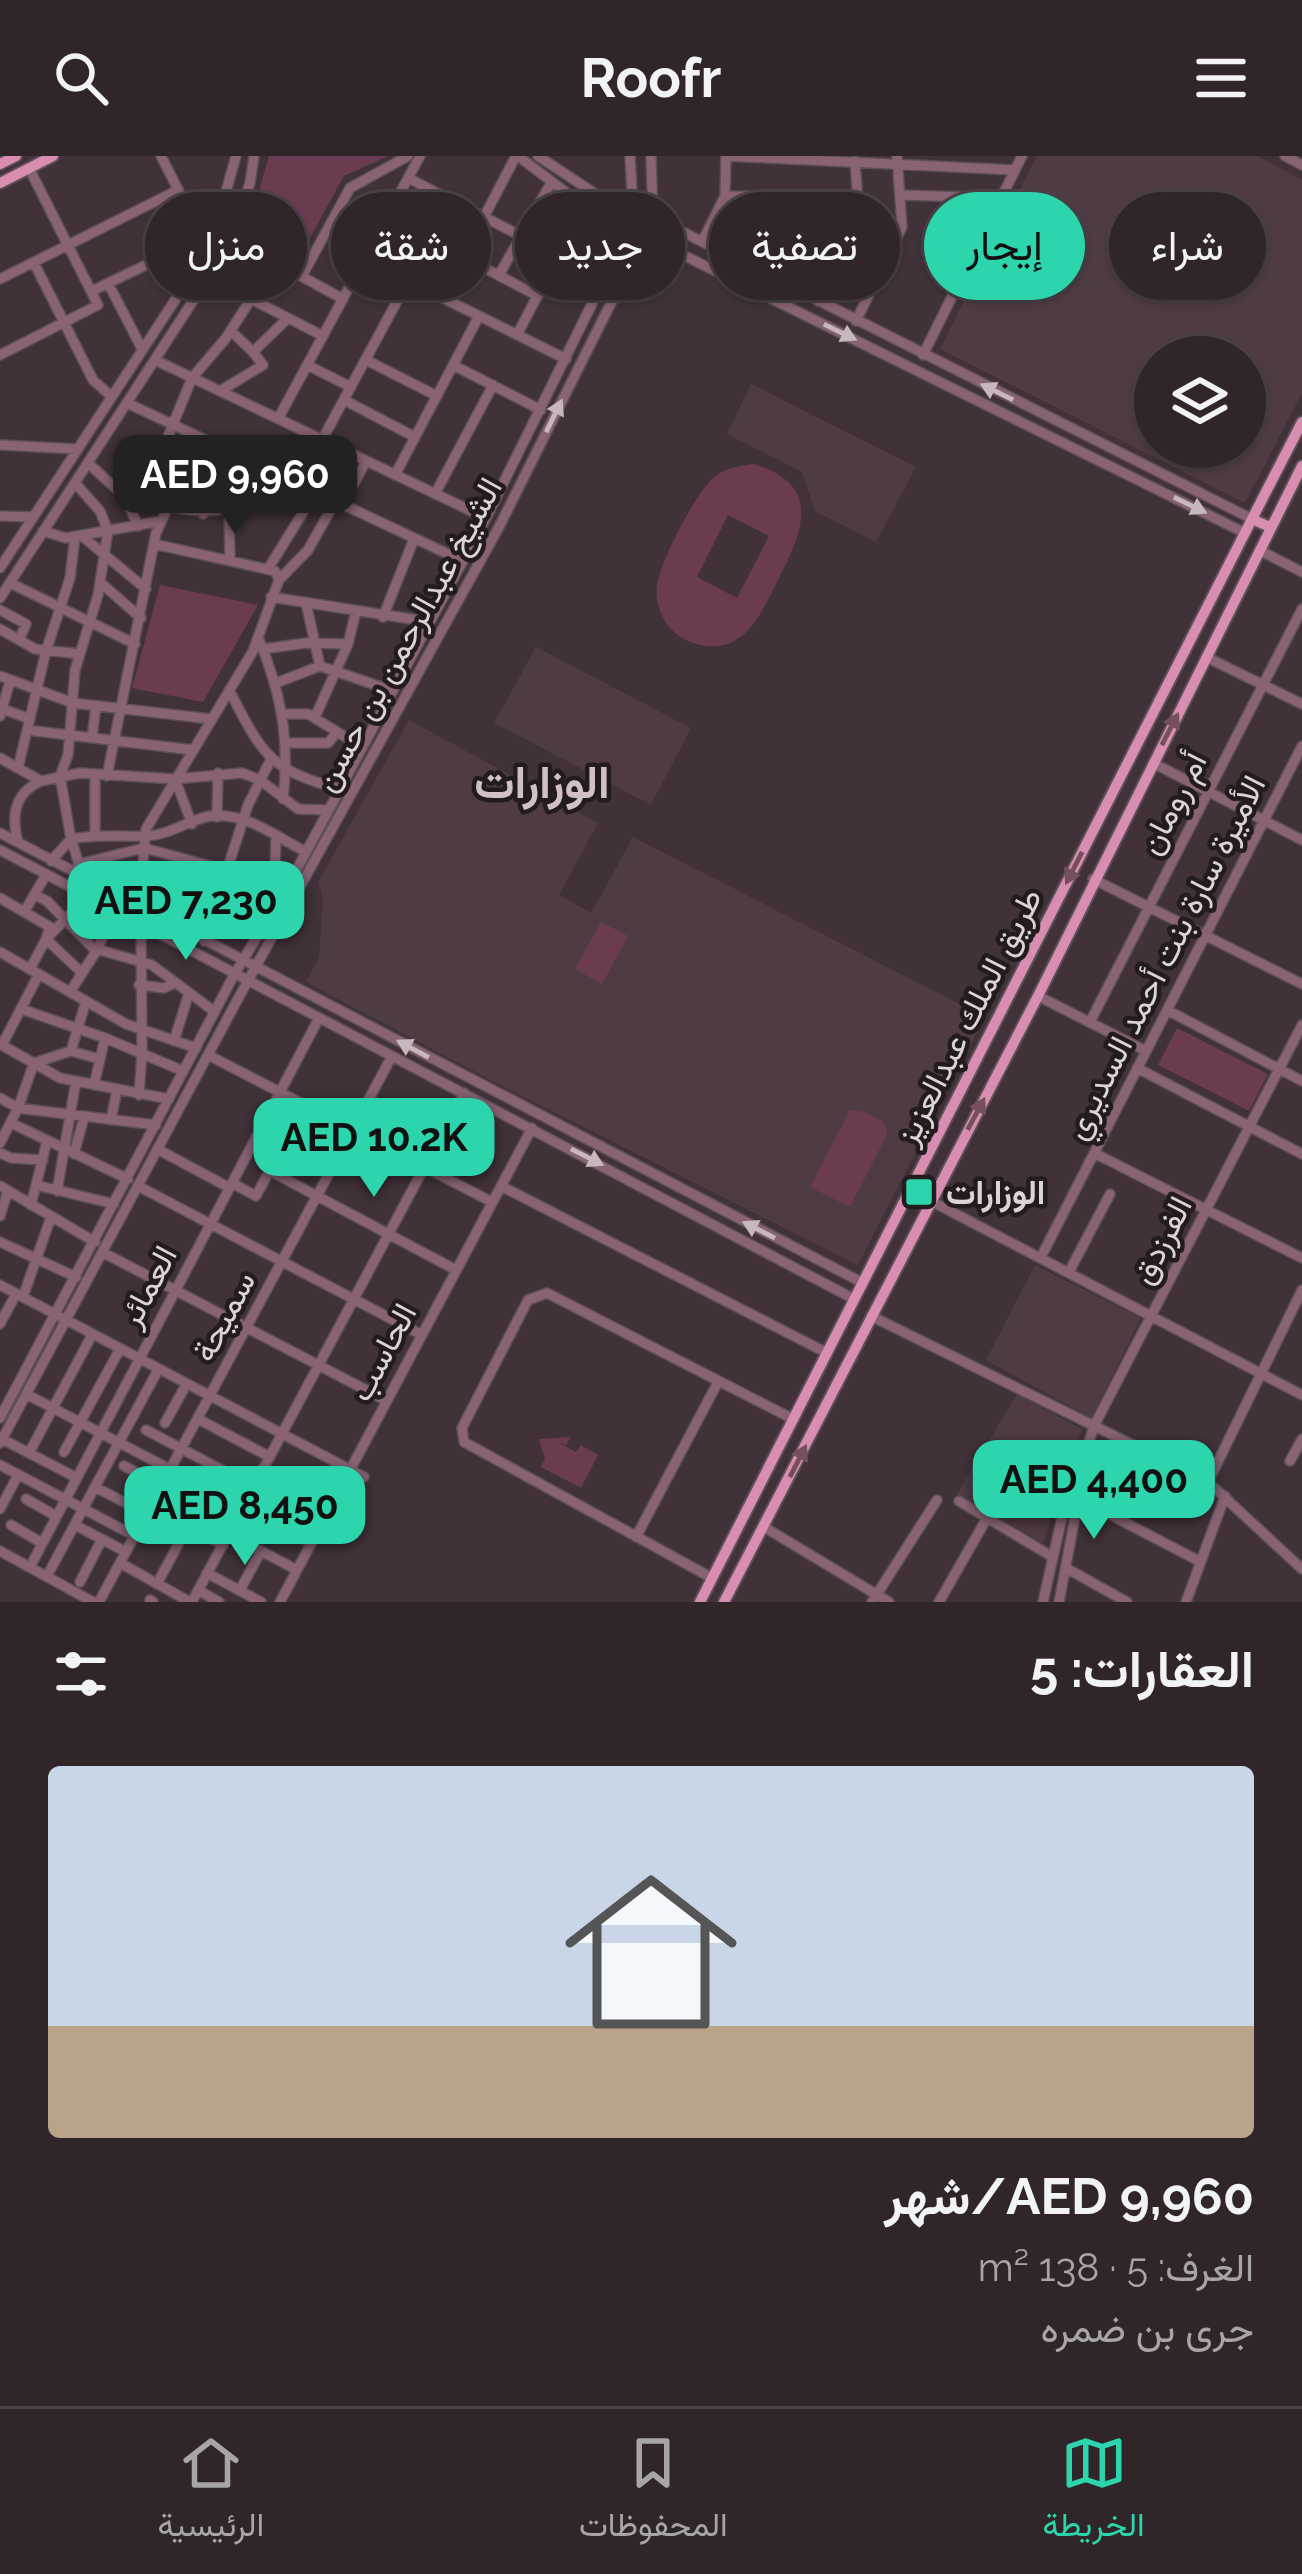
<!DOCTYPE html>
<html lang="ar">
<head>
<meta charset="utf-8">
<style>
	:root { --surface:#30262a; --page:#382e32; --text:#f1f3f6; --muted:#a8a5a8; --line:#4b4347; --accent:#2cd5ab }
	body { margin:0; font-family:Raleway,Vazirmatn,sans-serif; background:var(--page); color:var(--text); direction:rtl; height:100vh; display:flex; flex-direction:column; font-size:45px; white-space:nowrap }
	* { box-sizing:border-box; margin:0 }
	p { font-size:39px; color:var(--muted) }
	.icon { flex:none; width:66px; height:66px; fill:none; stroke:currentColor; stroke-width:2; stroke-linecap:round; stroke-linejoin:round }
	.map { position:relative; height:1446px; overflow:hidden; direction:ltr }
	.side { display:flex; flex-direction:column; background:var(--surface); flex:1 }
	.side>* { flex:none }
	.hud { position:absolute; left:36px; top:36px; width:1230px; height:108px; direction:rtl; display:flex; gap:24px }
	.controls { position:absolute; left:1134px; top:180px; display:grid; gap:24px }
	.controls a { display:grid; place-items:center; width:132px; height:132px; border-radius:50%; background:var(--surface); box-shadow:0 3px 9px #0004,0 0 0 3px var(--line); font-size:60px }
	.price { position:absolute; translate:-50% -102px; padding:0 27px; border-radius:24px; background:var(--accent); color:#111; font-size:39px; line-height:78px; filter:drop-shadow(0 3px 6px #0008) }
	.price::after { content:''; position:absolute; left:50%; top:72px; width:36px; height:27px; margin-left:-18px; background:inherit; clip-path:polygon(0 0,100% 0,50% 100%) }
	.price.on { background:#222; color:#fff }
	ul { padding:0; list-style:none }
	li { display:grid; align-content:center; gap:24px; height:636px; padding:0 48px }
	li span { display:grid; place-items:center; height:372px; border-radius:12px; color:#555 }
	li>.icon { margin-inline-start:auto }
	span .icon { width:216px; height:216px; fill:#fffc; stroke-width:1 }
	li b { font-size:51px }
	h2 { display:flex; justify-content:space-between; align-items:center; height:144px; padding:0 48px; font-size:51px }
	.pill { padding:0 42px; border-radius:54px; background:var(--surface); box-shadow:0 3px 9px #0004,0 0 0 3px var(--line); font-size:42px; line-height:108px }
	.pill.on { background:var(--accent); color:#111 }
	header { display:flex; justify-content:space-between; align-items:center; height:156px; padding:0 48px; background:var(--surface); font-size:54px; font-weight:700 }
	.menu { display:flex; justify-content:space-around; align-items:center; height:168px; border-top:3px solid var(--line); background:var(--surface); font-size:33px; color:var(--muted) }
	.menu a { display:grid; justify-items:center; gap:6px }
	.menu .on { color:var(--accent) }
	.map>svg:first-child { display:block }
</style>
</head>
<body>
<header><svg class="icon" aria-label="menu" viewBox="0 0 24 24"><path d="M4 6h16M4 12h16M4 18h16"/></svg>Roofr<svg class="icon" aria-label="search" viewBox="0 0 24 24"><circle cx="10" cy="10" r="6"/><path d="M15 15l6 6"/></svg></header>
<div class="map">
<svg width="1302" height="1446" viewBox="0 0 1302 1446">
	<rect width="100%" height="100%" fill="#403238"/>
	<!-- built -->
	<path fill="#4f3b44" fill-rule="evenodd" d="M1037 0H1258L1302 24V237L1245 347 940 193ZM1155 201H1245V291H1155Z
		M751 228 916 311 876 386 815 355 802 316 727 278Z
		M536 491 691 572 651 649 494 567Z
		M409 564 598 667 559 739 591 757 633 681 985 861 858 1109 498 928 306 826 319 801 323 741 318 726Z
		M1035 1109 1141 1162 1091 1262 986 1204Z
		M1017 1238 1082 1273 1043 1387 957 1338Z"/>
	<!-- green -->
	<path fill="#6b3b52" fill-rule="evenodd" d="M269 0H388L344 20 301 98 246 80Z
		M754 308C823 329 803 375 778 424 762 456 745 498 701 489 690 487 678 481 670 472 660 461 655 443 657 429 661 404 694 341 712 323 724 312 738 310 754 308ZM728 359 769 380 737 442 697 421Z
		M160 429 258 449 203 546 132 532Z
		M601 766 628 780 602 828 575 813Z
		M1177 872 1268 918 1249 955 1158 909Z
		M850 954 863 955 884 966 887 979 850 1051 810 1031Z
		M571 1281 566 1289 556 1285 576 1296 581 1289 598 1299 581 1332 541 1311 545 1303 539 1283Z"/>
	<g fill="none" stroke-linecap="round" stroke-linejoin="round">
		<!-- minor casing -->
		<g stroke="#5c4f55" stroke-width="12">
			<path id="minor" d="M161 0 203 83
				M518 0 584 50 1245 377
				M538 0 597 39 665 67 1252 363
				M726 0 1015 14
				M1285 0 1302 9
				M408 22 521 80
				M902 39 1001 42
				M725 40 858 42
				M387 61 538 140
				M484 61 516 0
				M231 82 343 143
				M702 86 725 40 726 0
				M364 103 566 203
				M34 107 93 224 111 240
				M499 119 551 27
				M302 120 350 32 408 0
				M0 123 178 34
				M778 125 820 42
				M108 127 142 193
				M92 135 202 82
				M251 143 323 180
				M450 145 471 105
				M818 145 859 60 855 5
				M856 165 902 71 897 0
				M231 175 253 196
				M517 179 584 50
				M0 199 98 149 29 12
				M923 199 1022 0
				M155 204 486 362
				M366 204 437 240
				M307 209 351 231
				M453 209 541 254
				M220 235 263 209 253 196 288 162
				M344 244 415 281
				M127 247 463 405
				M278 263 420 0
				M322 284 408 125
				M0 289 77 293
				M88 307 125 341 138 370
				M395 319 479 160
				M435 338 493 229
				M125 341 151 322 192 222 226 182 251 143 270 103
				M343 349 366 305
				M170 351C213 360 253 354 288 324
				M203 358 219 292
				M0 360 33 361
				M43 375 66 382 161 365
				M82 380 146 433
				M154 388 275 415 279 424
				M1259 394 1302 416
				M230 403 228 317 233 299
				M0 412 211 89 236 0
				M268 413 315 337
				M10 427 135 488
				M101 427 141 462
				M271 441 430 466
				M0 442 228 91 250 27 254 0
				M306 447 320 510
				M0 454 26 468 19 484
				M383 461 414 383
				M0 473 35 493 80 498
				M258 481C281 536 290 583 283 643
				M263 493 306 487 348 488
				M1206 501 1302 548
				M0 520 73 547 211 563
				M276 527 320 510 393 535
				M229 534C262 597 268 614 340 633
				M0 552 30 563
				M284 558H308L362 591
				M0 560 10 525
				M315 561 348 488 356 455
				M27 574 193 594
				M92 582 96 550
				M286 587H328L337 576
				M0 602 41 625 80 617 175 623 242 617 260 624 298 653 328 654
				M1153 607 1302 684
				M18 612 46 495 70 422 75 381
				M107 620 156 377 200 282
				M175 623 192 668
				M217 661 218 617
				M0 677 863 1127
				M95 678V618
				M18 686C11 660 14 637 41 625
				M0 694 854 1143
				M51 705 71 683 60 620 68 599 75 514 98 439 108 375 100 355 75 327
				M79 708 144 692 262 724 275 715 276 680
				M142 712 220 732
				M74 717 79 708 71 683C98 678 121 681 147 680 170 679 188 664 210 660 244 655 277 681 306 696
				M1093 723 1302 828
				M141 734 214 752
				M35 739 47 745 93 792 152 809 215 856
				M0 742 50 771 46 783 81 816
				M139 752 146 673 253 495 279 424 308 394 335 346
				M24 756 46 719
				M208 771 244 753 262 724
				M204 785 248 649 271 603
				M0 796 126 868 196 892
				M30 813 46 783 90 738
				M139 829 164 832 175 827
				M70 836 97 794 114 756
				M1038 840 1146 895
				M21 853 105 882 183 915
				M1167 854 1302 925
				M1090 866 1302 453
				M174 885 189 837
				M0 888 60 922 169 943
				M2 889 39 818
				M71 895 86 845
				M208 899 492 1046
				M1137 912 1302 998
				M94 929 105 882
				M139 939 142 897 141 770
				M0 942 18 952 156 969
				M111 964 117 934
				M11 967 128 1023
				M0 987 18 952 34 907 71 895 99 903
				M157 993 230 1032
				M0 997 11 1002 43 1004
				M1094 997 1302 1102
				M74 998 84 961
				M270 1015 456 1114
				M232 1027 256 1040 284 988 260 975
				M36 1029 114 1048
				M0 1030 95 1086
				M138 1030 422 1179
				M501 1030 827 1197
				M57 1035 76 925
				M931 1045 1302 1239
				M31 1049 47 985
				M0 1060 8 1035
				M0 1086 76 1121
				M102 1096 387 1245
				M1041 1101 1302 590
				M1069 1116 1110 1038
				M0 1129 364 1321
				M23 1141 51 1061
				M871 1160 1208 1326 1302 1413
				M0 1168 16 1138
				M26 1238 311 1387
				M0 1262 234 819 291 724 486 362 630 71 633 54 630 0
				M198 1263 270 1301
				M165 1267 186 1229
				M146 1274 254 1331
				M2 1283 77 1322
				M0 1287 240 839 499 371 653 63 651 0
				M64 1296 120 1193
				M29 1297 92 1179
				M1290 1305 1302 1283
				M0 1309 135 1380
				M124 1310 162 1330
				M259 1321 327 1358
				M1208 1326 1302 1134
				M95 1331 147 1358
				M26 1343 56 1360
				M1080 1343 1199 1405
				M959 1345 1051 1400
				M151 1350 223 1389
				M0 1353 18 1319
				M11 1369 42 1387
				M75 1369 126 1396
				M764 1371 889 1446
				M229 1378 297 1414
				M636 1381 718 1226
				M0 1395 93 1446
				M120 1407 190 1446
				M30 1411 319 862
				M1066 1412 1127 1446
				M207 1417 261 1446
				M47 1420 158 1214
				M712 1422 464 1286 462 1272 528 1144 547 1137 793 1263
				M80 1426 102 1383
				M157 1428 188 1370
				M198 1434 219 1446
				M240 1434 261 1395
				M150 1444 153 1446
				M99 1446 392 900
				M192 1446 464 937
				M280 1446 532 972
				M872 1446 937 1344
				M939 1446 987 1362
				M1043 1446 1067 1339 1076 1327 1094 1270 1302 869
				M1059 1446 1079 1340
				M1186 1446 1225 1340"/>
		</g>
		<!-- major casing -->
		<g stroke="#5c4f55" stroke-width="14">
			<path id="major" d="M0 8 16 0
				M0 27 53 0
				M1252 363 1302 266
				M700 1446 1252 363 1270 371
				M724 1446 1038 840 1302 310"/>
		</g>
		<!-- minor -->
		<use href="#minor" stroke="#896374" stroke-width="9"/>
		<!-- major -->
		<use href="#major" stroke="#d98db0" stroke-width="10"/>
	</g>
	<!-- one-way arrows -->
	<defs><path id="oneway-solid" d="M-6-.8H1V-3.2L6.5 0L1 3.2V.8H-6Z" transform="scale(3)"/></defs>
	<g fill="#c7b7be">
		<use href="#oneway-solid" transform="translate(840 176) rotate(26)"/>
		<use href="#oneway-solid" transform="translate(997 236) rotate(-154)"/>
		<use href="#oneway-solid" transform="translate(554 260) rotate(-64)"/>
		<use href="#oneway-solid" transform="translate(1190 349) rotate(26)"/>
		<use href="#oneway-solid" transform="translate(413 893) rotate(-152)"/>
		<use href="#oneway-solid" transform="translate(587 1001) rotate(27)"/>
		<use href="#oneway-solid" transform="translate(759 1074) rotate(-153)"/>
	</g>
	<g fill="#754f60">
		<use href="#oneway-solid" transform="translate(1170 573) rotate(-63)"/>
		<use href="#oneway-solid" transform="translate(1074 712) rotate(117)"/>
		<use href="#oneway-solid" transform="translate(976 958) rotate(-62)"/>
		<use href="#oneway-solid" transform="translate(798 1305) rotate(-63)"/>
	</g>
	<!-- markers -->
	<rect fill="#2cd5ab" stroke="#231c1f" stroke-width="4.5" x="904" y="1021" width="30" height="30" rx="6"/>
	<g text-anchor="middle" stroke-width="9" stroke-linejoin="round" paint-order="stroke">
		<!-- street labels -->
		<g font-size="33" fill="#dcd3d7" stroke="#231c1f">
			<text transform="translate(407 478) rotate(-61)" y="12">الشيخ عبدالرحمن بن حسن</text>
			<text transform="translate(1172 647) rotate(-63)" y="12">أم رومان</text>
			<text transform="translate(1164 801) rotate(-63)" y="12">الأميرة سارة بنت أحمد السديري</text>
			<text transform="translate(968 860) rotate(-63)" y="12">طريق الملك عبدالعزيز</text>
			<text transform="translate(1161 1084) rotate(-63)" y="12">الفرزدق</text>
			<text transform="translate(147 1130) rotate(-62)" y="12">العمائر</text>
			<text transform="translate(223 1160) rotate(-62)" y="12">سميحة</text>
			<text transform="translate(382 1196) rotate(-62)" y="12">الحاسب</text>
		</g>
		<!-- poi labels -->
		<g font-size="33" font-weight="bold" fill="#dcd3d7" stroke="#231c1f" text-anchor="start">
			<text x="946" y="1048">الوزارات</text>
		</g>
		<!-- district labels -->
		<g font-size="45" font-weight="bold" fill="#d2c0c7" stroke="#231c1f">
			<text x="542" y="642">الوزارات</text>
		</g>
	</g>
</svg>
<div class="controls">
<a><svg class="icon" aria-label="layers" viewBox="0 0 24 24"><path d="M12 4l9 5-9 5-9-5zM3 14l9 5 9-5"/></svg></a>
</div>
<b class="price on" style="left:235px;top:381px">AED 9,960</b>
<b class="price" style="left:186px;top:807px">AED 7,230</b>
<b class="price" style="left:374px;top:1044px">AED 10.2K</b>
<b class="price" style="left:1094px;top:1386px">AED 4,400</b>
<b class="price" style="left:245px;top:1412px">AED 8,450</b>
<div class="hud">
<a class="pill">شراء</a>
<a class="pill on">إيجار</a>
<a class="pill">تصفية</a>
<a class="pill">جديد</a>
<a class="pill">شقة</a>
<a class="pill">منزل</a>
</div>
</div>
<section class="side">
<h2>العقارات: 5<svg class="icon" aria-label="filters" viewBox="0 0 24 24"><path d="M4 7h16M4 17h16"/><circle cx="9" cy="7" r="2"/><circle cx="15" cy="17" r="2"/></svg></h2>
<ul>
<li><span style="background:linear-gradient(#c9d6e8 70%,#b9a48a 0)"><svg class="icon" aria-label="home" viewBox="0 0 24 24"><path d="M3 11l9-7 9 7M6 9v11h12V9"/></svg></span><div><b>AED 9,960/شهر</b><p>الغرف: 5 · 138 m²</p><p>جرى بن ضمره</p></div></li>
</ul>
</section>
<nav class="menu">
<a class="on"><svg class="icon" aria-label="map" viewBox="0 0 24 24"><path d="M3 6l6-2 6 2 6-2v14l-6 2-6-2-6 2zM9 4v14M15 6v14"/></svg>الخريطة</a>
<a><svg class="icon" aria-label="saved" viewBox="0 0 24 24"><path d="M7 4h10v16l-5-4-5 4z"/></svg>المحفوظات</a>
<a><svg class="icon" aria-label="home" viewBox="0 0 24 24"><path d="M3 11l9-7 9 7M6 9v11h12V9"/></svg>الرئيسية</a>
</nav>
</body>
</html>
